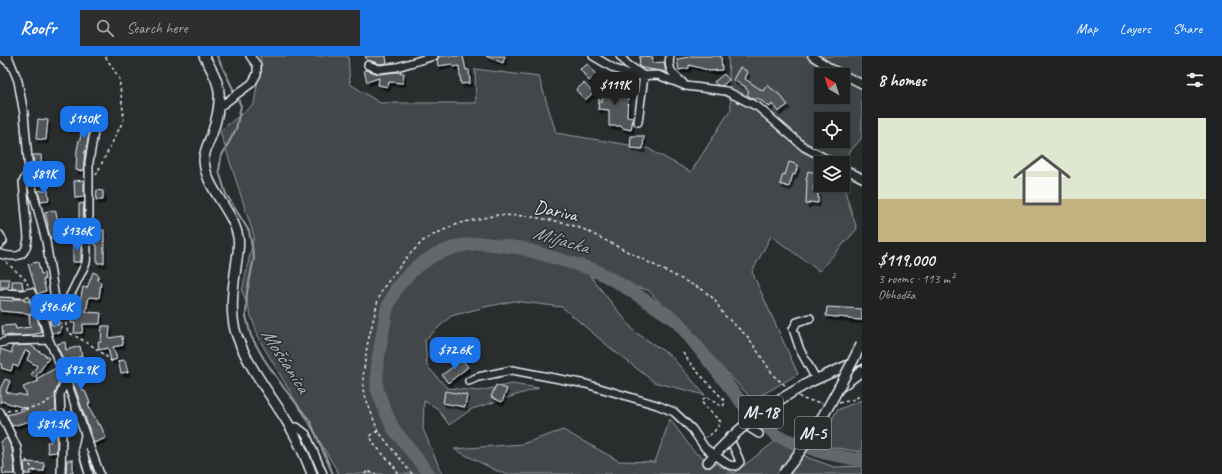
<!DOCTYPE html>
<html lang="en">
<head>
<meta charset="utf-8">
<style>
	:root { --surface:#202222; --page:#2d2f2f; --text:#f1f3f6; --muted:#a2a4a5; --line:#3d3f40; --accent:#1a73e8 }
	body { margin:0; font-family:Caveat,sans-serif; background:var(--page); color:var(--text); height:100vh; display:flex; flex-direction:column; font-size:15px; white-space:nowrap }
	* { box-sizing:border-box; margin:0 }
	p { font-size:13px; color:var(--muted) }
	.icon { flex:none; width:22px; height:22px; fill:none; stroke:currentColor; stroke-width:2; stroke-linecap:round; stroke-linejoin:round }
	.map { position:relative; flex:1; overflow:hidden }
	.panel { display:flex; flex-direction:column; background:var(--surface); width:360px }
	.panel>* { flex:none }
	.needle { width:26px; rotate:321deg }
	.buttons { position:absolute; left:814px; top:12px; display:grid; gap:8px }
	.buttons a { display:grid; place-items:center; width:36px; height:36px; border-radius:0px; background:var(--surface); box-shadow:0 4px 16px #0002,0 0 0 1px var(--line); font-size:20px }
	.price { position:absolute; translate:-50% -34px; padding:0 9px; border-radius:8px; background:var(--accent); color:#fff; font-size:13px; line-height:26px; filter:drop-shadow(0 1px 2px #0008) }
	.price::after { content:''; position:absolute; left:50%; top:24px; width:12px; height:9px; margin-left:-6px; background:inherit; clip-path:polygon(0 0,100% 0,50% 100%) }
	.price.selected { background:#222; color:#fff }
	ul { padding:0; list-style:none }
	li { display:grid; align-content:center; gap:8px; height:212px; padding:0 16px }
	li+li { border-top:1px solid var(--line) }
	li span { display:grid; place-items:center; height:124px; border-radius:0px; color:#555 }
	li>.icon { margin-inline-start:auto }
	span .icon { width:72px; height:72px; fill:#fffc; stroke-width:1 }
	li b { font-size:17px }
	h2 { display:flex; justify-content:space-between; align-items:center; height:48px; padding:0 16px; font-size:17px }
	header { display:flex; align-items:center; gap:24px; box-sizing:border-box; height:56px; padding:0 20px; background:var(--accent); color:#fff }
	header strong { font-size:19px }
	nav { display:flex; gap:22px; margin-inline-start:auto; font-size:14px }
	.search { width:280px; height:36px; background:var(--page); display:flex; align-items:center; gap:10px; box-sizing:border-box; padding:0 14px; border-radius:0px; color:var(--muted); font-size:15px }
	main { display:flex; flex:1; min-height:0 }
	.map>svg:first-child { display:block }
</style>
</head>
<body>
<header>
<strong>Roofr</strong>
<div class="search"><svg class="icon" aria-label="search" viewBox="0 0 24 24"><circle cx="10" cy="10" r="6"/><path d="M15 15l6 6"/></svg>Search here</div>
<nav><a>Map</a><a>Layers</a><a>Share</a></nav>
</header>
<main>
<div class="map">
<svg width="862" height="418" viewBox="0 0 862 418">
	<defs>
		<filter id="shadow"><feDropShadow dx="2" dy="3.5" stdDeviation="0" flood-color="#0009"/></filter>
	</defs>
	<rect width="100%" height="100%" fill="#2a2d2e"/>
	<filter id="ink" filterUnits="userSpaceOnUse"><feTurbulence type="fractalNoise" baseFrequency=".025" numOctaves="2"/><feDisplacementMap in="SourceGraphic" scale="8" xChannelSelector="R" yChannelSelector="G"/><feConvolveMatrix kernelMatrix="1 2 1 2 8 2 1 2 1" color-interpolation-filters="sRGB"/></filter>
	<g filter="url(#ink)">
		<!-- green -->
		<path fill="#424648" stroke="#959ca0" fill-rule="evenodd" d="M259 0H348L350 28 380 47H476L475 13 539 21 556 77 647 92 691 116 731 53 728 0H862V82L846 100V139L857 173 819 215 771 180 752 216 798 318 753 344 648 234 590 220 635 276 671 300 705 339 654 326 608 290 562 251 514 245 485 251 451 260 425 284 427 310 447 332 479 335 512 328 539 332 472 353 449 369 437 352 424 345 423 373 442 418H339L260 285 242 235 254 180 220 75 254 48 261 4ZM821 19H843V41H821ZM821 63H843V85H821ZM821 107H843V129H821Z
			M862 344V396L818 389 837 354Z
			M670 363 695 397 734 417 777 384 809 402 834 411 862 410V418H506L495 414 454 393 522 388 563 374 619 405 655 406Z"/>
		<g fill="none" stroke-linecap="round" stroke-linejoin="round">
			<!-- stream -->
			<path stroke="#989fa3" stroke-width="2" d="M217 0 235 37
				M237 41 241 50 236 73 221 101 219 115 226 138 249 175 254 202 247 236 246 260 251 280 264 303 284 332 310 365 333 418"/>
			<!-- river -->
			<path stroke="#63686b" stroke-width="13" d="M429 418 393 372 384 352 377 333V309L387 252 397 231 416 211 436 198 459 190 480 187 521 192 595 214 622 229 677 265 746 352 777 380 824 397 854 403H862"/>
		</g>
		<!-- building -->
		<path fill="#535759" stroke="#e8f1f8" filter="url(#shadow)" d="M365 0H386L387 7 380 8 367 4Z
			M439 0H463L466 14H469L470 27 461 28 459 10 453 11 452 8 438 10 437 4Z
			M486 0H505L503 7Z
			M640 0 653 1 652 7 664 6 666 16 642 12 639 11Z
			M689 0H721L722 14 708 15V14L689 9V12L679 14 677 3 689 1Z
			M588 8 596 19 589 25 580 13Z
			M740 11 748 16 745 23 763 35 767 29 780 39 788 49 778 56 772 48 770 51 757 42 755 44 747 39 749 35 745 32 746 31 733 24Z
			M364 14H366L379 18 396 16 404 17 403 27 389 26 388 31 378 29 379 22 367 26Z
			M724 18 729 24 722 30 717 29 714 26Z
			M604 22 613 23 612 38 628 39 627 61 633 62 631 74 622 72V70H609V54L598 53 599 43 602 47Z
			M625 24 635 25V37H625Z
			M584 27 593 37 585 44 576 34Z
			M84 55H93V66L90 69 86 95H85L83 115 76 114 77 94 79 84H80L82 71H84Z
			M38 63 48 64 46 84 36 83Z
			M631 80H644L643 93 630 92Z
			M33 99H41L42 111H40L41 123 36 124Z
			M789 106 798 109 795 119 793 118 789 131 780 128 783 118 785 119Z
			M808 115 817 117 813 133H818V147L809 146V148H806L807 124H806Z
			M84 124V141L75 142 74 125Z
			M48 134 49 144 41 145 38 135Z
			M97 134 103 135V144H96Z
			M84 147 83 163 79 164V148Z
			M55 154 61 174 57 175 58 182 51 183 47 170H48L45 156Z
			M95 174H104V207H97V189H95Z
			M73 187H81V206H73Z
			M38 206 41 218 44 217 45 224H43L46 235 37 238 28 208Z
			M93 216 99 219 97 224 101 226 99 242 89 241 86 256 101 257 100 268H83L82 277H74L75 267H71L72 256 76 245 80 246 83 231 87 232Z
			M0 223H9V231H0Z
			M12 225H22L23 233H12Z
			M13 243H24V245H29L33 253V258L0 255V244L13 245Z
			M827 251 862 253V264L848 263V262L826 260Z
			M35 258 39 268 41 277 24 280H13V279L3 280 2 270 15 269 16 273 30 271 29 259Z
			M49 264H50L52 269 54 270 58 269 60 266 62 267 60 277 52 276Z
			M102 270H110L109 282 122 280 123 289 113 291 117 303 111 305 108 292 99 294 98 286H101Z
			M65 286 66 294 80 290 82 300 71 303 83 335H85L90 347 88 348 94 362 95 361 98 369 100 368 106 382 94 387 70 318 57 290V288Z
			M30 289 49 302 35 322 31 319 37 310 27 304 30 296 25 295 18 311 13 309 11 315 1 312 2 309 0 308V293L12 297V290Z
			M125 304 128 316 121 317 118 305Z
			M462 304 468 311 448 327 442 319Z
			M56 312 59 319 58 330 55 338 56 354 47 357 49 361 32 367 31 365 12 370 7 359 28 353 1 345 0 347V333L5 323 10 325 6 336 17 339 18 338 27 340 23 331 39 325 36 323Z
			M496 329 507 333 502 346 491 341Z
			M445 335 467 339 465 351 443 347Z
			M51 379H57V396L48 397 47 386H51Z
			M7 382 12 393 15 418H3L2 412H4L2 390 0 386Z
			M67 404H73V416H70V418H66Z
			M25 406 44 407V415H30L31 418H25L24 407Z"/>
		<g fill="none" stroke-linecap="round" stroke-linejoin="round">
			<!-- minor-tunnel -->
			<path stroke="#464a4c" stroke-width="7" stroke-dasharray="7 3.5" stroke-linecap="butt" d="M53 276 55 265"/>
			<!-- major-tunnel -->
			<path stroke="#464a4c" stroke-width="9" stroke-dasharray="9 4.5" stroke-linecap="butt" d="M696 418 708 406"/>
			<!-- minor casing -->
			<g stroke="#e8f1f8" stroke-width="10">
				<path id="minor" d="M1 0 10 8
					M8 0 18 25 24 58 29 115 33 136 46 185 56 249 55 265
					M593 0 615 13 636 20 658 19 686 30 726 35 758 51 804 91 834 107
					M620 0 627 8 644 20 638 66
					M670 0C667 14 673 18 683 27
					M812 0 832 13 862 28
					M368 9 379 13 397 11 434 0
					M218 52 252 27 257 18V9L250 0
					M843 112 862 122
					M0 179 3 185 0 188
					M0 198C17 202 26 202 28 182L23 126 29 115
					M0 237 23 238 31 236 44 266 49 284 65 320 85 378 100 418
					M55 259 63 254 86 207 87 195 86 181 89 159V106L95 70
					M810 262 797 266 793 273 800 294 816 323
					M0 287 8 285 49 284
					M469 325 478 321 512 314 586 328 657 349 674 356 692 373 705 392 729 409 736 410 740 406C737 397 732 390 729 380
					M0 356 17 392 20 418
					M290 371H297L306 378 323 418
					M742 371 746 370 759 378
					M85 379 82 393 89 418
					M61 418 62 378 60 338 66 324"/>
			</g>
			<!-- major casing -->
			<g stroke="#e8f1f8" stroke-width="12">
				<path id="major" d="M204 0C210 11 218 23 219 36 220 49 216 66 212 78 209 86 204 95 204 104 205 132 233 154 238 181 240 191 237 201 236 211 233 231 230 254 235 274 245 307 271 339 289 369 298 384 306 402 312 418
					M810 326 862 303
					M839 332 862 315
					M708 406 719 394"/>
			</g>
			<!-- path -->
			<path stroke="#e8f1f8" stroke-width="1.5" stroke-dasharray="3 3" stroke-linecap="butt" d="M96 119 124 63 119 22 105 0
				M6 206 26 224 28 229
				M64 261 68 276C86 286 100 293 114 308
				M683 297 693 311 723 343 725 347 723 350H721L706 341 703 343 702 346 705 351 721 366 713 377 706 381
				M799 340 802 343 822 347
				M839 347 852 344 862 339
				M7 355 40 350 53 342
				M378 375 370 380 374 388 396 413 398 418
				M26 404 37 418
				M365 418 367 415 376 418
				M412 418 378 375 376 370 363 334V321L367 290 378 244 383 232 407 201 423 185 435 178 460 167 497 159 527 160 562 166 583 173 703 234 714 243 724 259 748 281 774 320 787 331"/>
			<!-- minor -->
			<use href="#minor" stroke="#2a2d2e" stroke-width="7"/>
			<!-- major -->
			<use href="#major" stroke="#2a2d2e" stroke-width="9"/>
			<!-- major-bridge casing -->
			<g stroke="#e8f1f8" stroke-width="12" stroke-linecap="butt">
				<path id="major-bridge" d="M719 394C748 363 774 346 810 326
					M783 418C815 379 838 334 861 289"/>
			</g>
			<!-- major-bridge -->
			<use href="#major-bridge" stroke="#2a2d2e" stroke-width="9"/>
		</g>
	</g>
	<g text-anchor="middle" stroke-width="3" stroke-linejoin="round" paint-order="stroke">
		<!-- shield labels -->
		<g fill="#2a2d2e" stroke="#afb6bb" stroke-width="1">
			<rect x="739" y="340" width="44" height="32" rx="3"/>
			<rect x="795" y="361" width="36" height="32" rx="3"/>
		</g>
		<g font-size="18" font-weight="bold" fill="#e8f1f8">
			<text x="761" y="362">M-18</text>
			<text x="813" y="383">M-5</text>
		</g>
		<!-- street labels -->
		<g font-size="19" fill="#e8f1f8" stroke="#2a2d2e">
			<text transform="translate(556 154) rotate(12)" y="7">Dariva</text>
		</g>
		<!-- water labels -->
		<g font-size="20" font-style="italic" fill="#acb3b9" stroke="#2a2d2e">
			<text transform="translate(561 183) rotate(16)" y="7">Miljacka</text>
			<text transform="translate(286 304) rotate(57)" y="7">Mošćanica</text>
		</g>
	</g>
</svg>
<div class="buttons">
<a><svg class="needle" viewBox="-14 -14 28 28"><path d="M0-13l5 13h-10z" fill="#e53935"/><path d="M0 13l5-13h-10z" fill="#a2a4a5"/></svg></a>
<a><svg class="icon" aria-label="locate" viewBox="0 0 24 24"><circle cx="12" cy="12" r="6"/><path d="M12 2v4M12 18v4M2 12h4M18 12h4"/></svg></a>
<a><svg class="icon" aria-label="layers" viewBox="0 0 24 24"><path d="M12 4l9 5-9 5-9-5zM3 14l9 5 9-5"/></svg></a>
</div>
<b class="price selected" style="left:615px;top:50px">$119K</b>
<b class="price" style="left:84px;top:84px">$150K</b>
<b class="price" style="left:44px;top:139px">$89K</b>
<b class="price" style="left:77px;top:196px">$136K</b>
<b class="price" style="left:56px;top:272px">$96.6K</b>
<b class="price" style="left:455px;top:315px">$72.6K</b>
<b class="price" style="left:81px;top:335px">$92.9K</b>
<b class="price" style="left:53px;top:389px">$81.5K</b>
</div>
<section class="panel">
<h2>8 homes<svg class="icon" aria-label="filters" viewBox="0 0 24 24"><path d="M4 7h16M4 17h16"/><circle cx="9" cy="7" r="2"/><circle cx="15" cy="17" r="2"/></svg></h2>
<ul>
<li><span style="background:linear-gradient(#dfe7d0 65%,#c2b280 0)"><svg class="icon" aria-label="home" viewBox="0 0 24 24"><path d="M3 11l9-7 9 7M6 9v11h12V9"/></svg></span><div><b>$119,000</b><p>3 rooms · 113 m²</p><p>Obhodža</p></div></li>
</ul>
</section>
</main>
</body>
</html>
